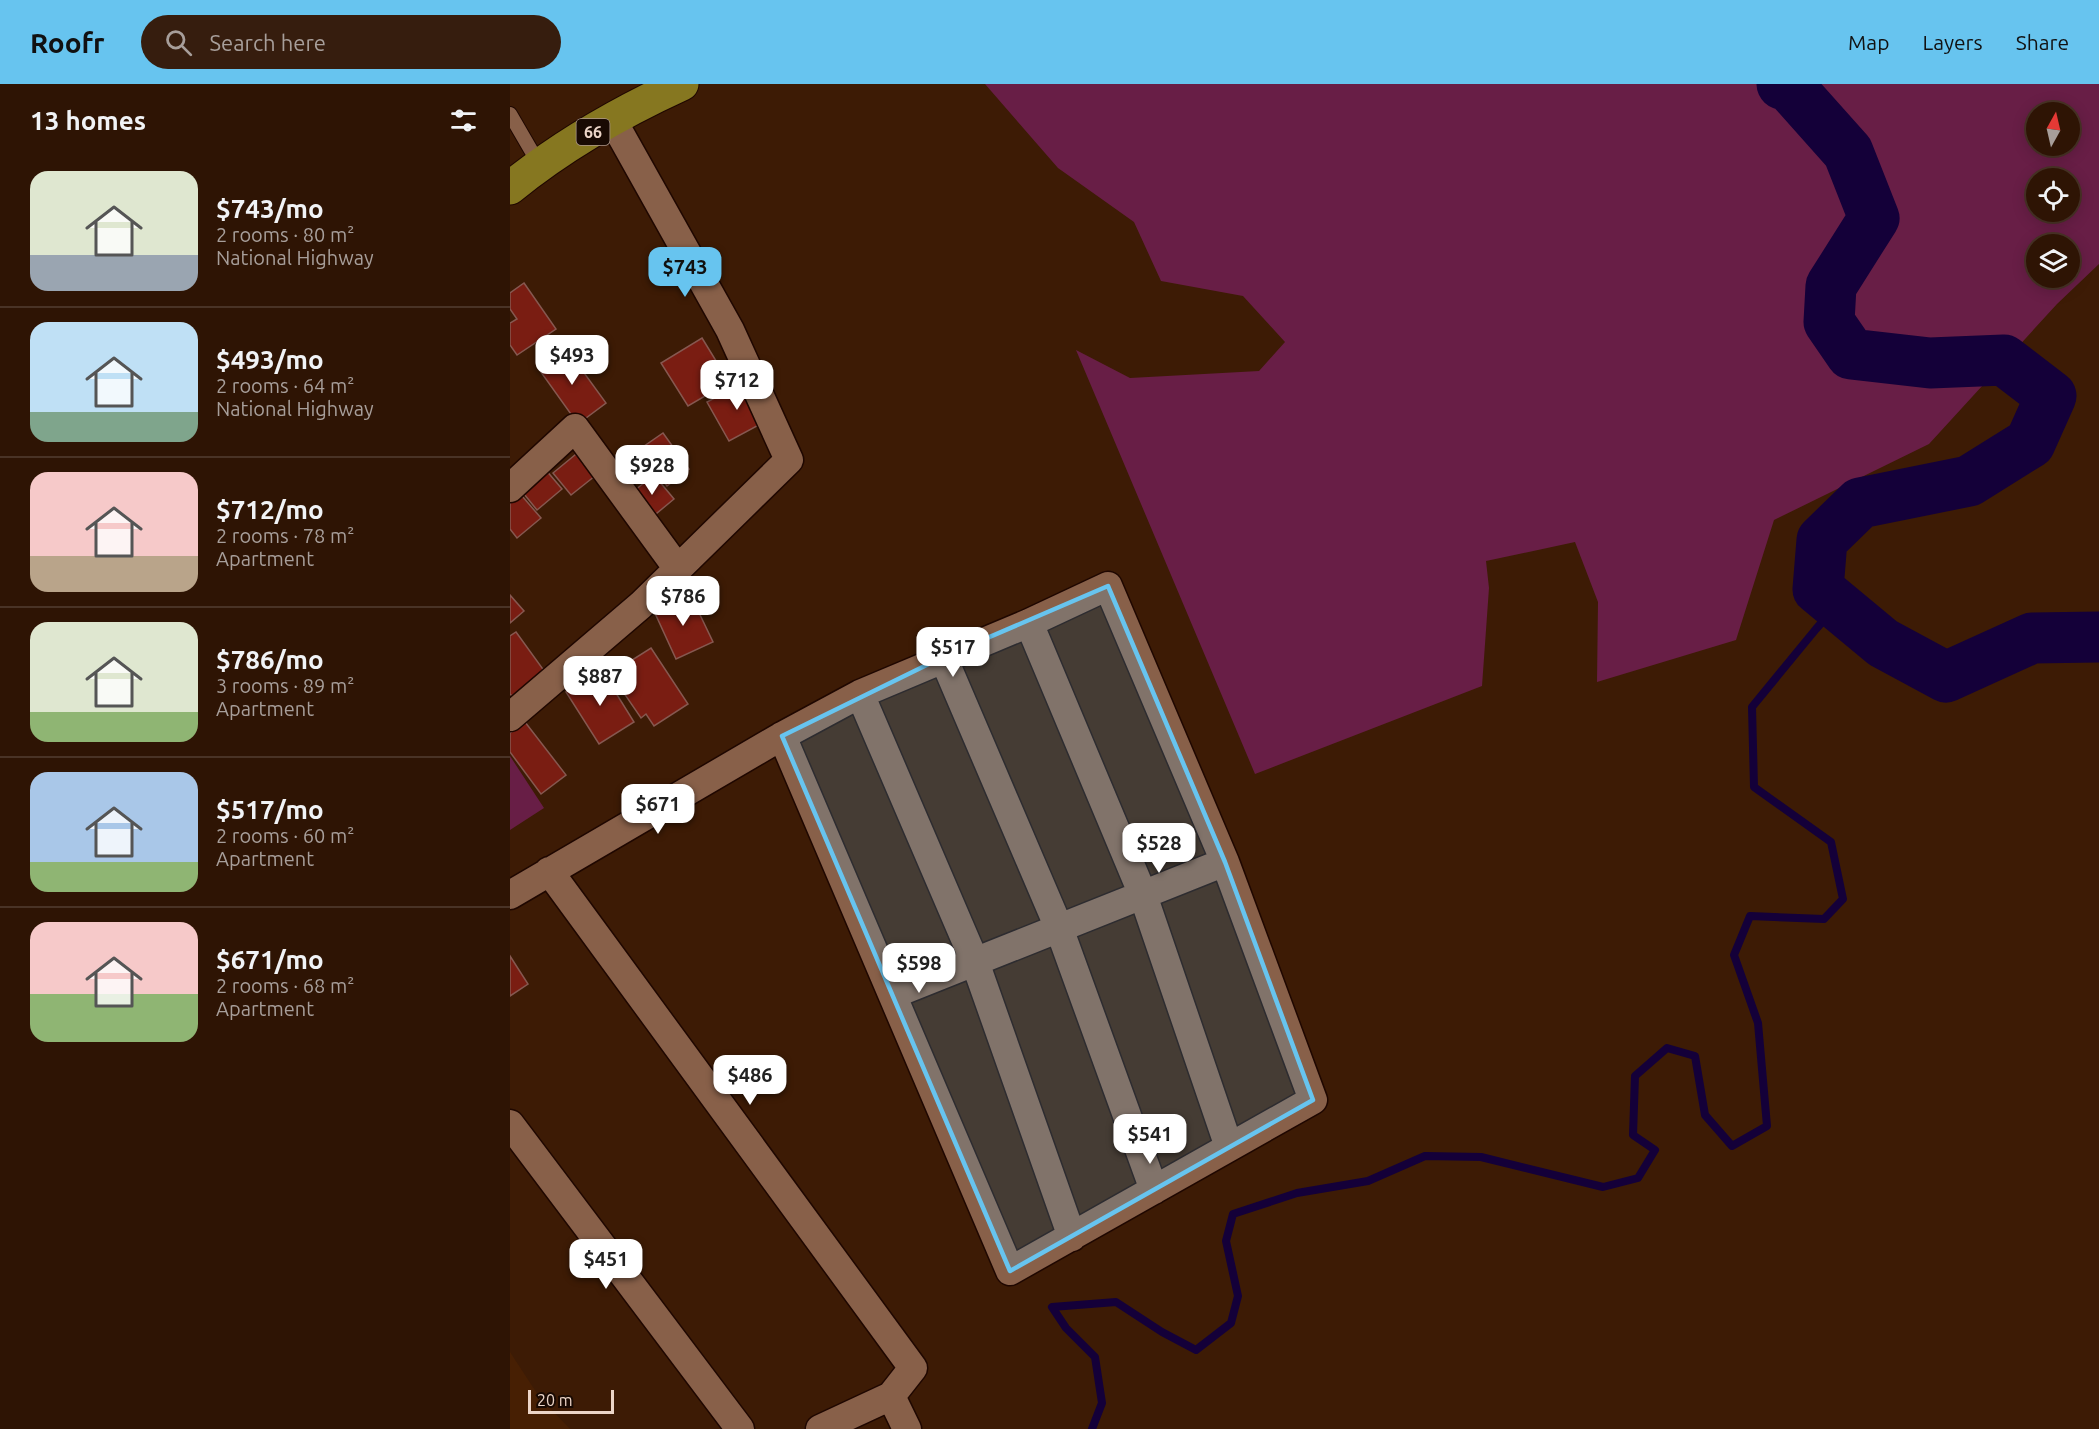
<!DOCTYPE html>
<html lang="en">
<head>
<meta charset="utf-8">
<style>
	:root { --surface:#2e1404; --page:#361d0e; --text:#f1f3f6; --muted:#a79e9a; --line:#493326; --accent:#67c4ef }
	body { margin:0; font-family:Ubuntu,sans-serif; background:var(--page); color:var(--text); height:100vh; display:flex; flex-direction:column; font-size:22px; white-space:nowrap }
	* { box-sizing:border-box; margin:0 }
	p { font-size:20px; color:var(--muted) }
	.icon { flex:none; width:33px; height:33px; fill:none; stroke:currentColor; stroke-width:2; stroke-linecap:round; stroke-linejoin:round }
	.map { position:relative; flex:1; overflow:hidden }
	.drawer { display:flex; flex-direction:column; background:var(--surface); width:510px }
	.drawer>* { flex:none }
	.needle { width:39px; rotate:8deg }
	.controls { position:absolute; left:1516px; top:18px; display:grid; gap:12px }
	.controls a { display:grid; place-items:center; width:54px; height:54px; border-radius:50%; background:var(--surface); box-shadow:0 3px 15px #0003,0 0 0 2px var(--line); font-size:30px }
	.scale { position:absolute; left:18px; bottom:15px; width:86px; box-sizing:border-box; padding-left:6px; border:3px solid #ecd5c8; border-top:0; font-size:16px; line-height:21px; white-space:nowrap; color:#ecd5c8; -webkit-text-stroke:4px #190a03; paint-order:stroke }
	.price { position:absolute; translate:-50% -51px; padding:0 14px; border-radius:12px; background:#fff; color:#222; font-size:20px; line-height:39px; filter:drop-shadow(0 2px 3px #0008) }
	.price::after { content:''; position:absolute; left:50%; top:36px; width:18px; height:14px; margin-left:-9px; background:inherit; clip-path:polygon(0 0,100% 0,50% 100%) }
	.price.selected { background:var(--accent); color:#111 }
	ul { padding:0; list-style:none }
	li { display:flex; align-items:center; gap:18px; height:150px; padding:0 30px }
	li+li { border-top:2px solid var(--line) }
	li span { display:grid; place-items:center; flex:none; width:168px; height:120px; border-radius:18px; color:#555 }
	li>.icon { margin-inline-start:auto }
	span .icon { width:72px; height:72px; fill:#fffc; stroke-width:1 }
	li b { font-size:26px }
	h2 { display:flex; justify-content:space-between; align-items:center; height:72px; padding:0 30px; font-size:26px }
	header { display:flex; align-items:center; gap:36px; box-sizing:border-box; height:84px; padding:0 30px; background:var(--accent); color:#111 }
	header strong { font-size:28px }
	nav { display:flex; gap:33px; margin-inline-start:auto; font-size:21px }
	.search { width:420px; height:54px; background:var(--page); display:flex; align-items:center; gap:15px; box-sizing:border-box; padding:0 21px; border-radius:33px; color:var(--muted); font-size:22px }
	main { display:flex; flex:1; min-height:0 }
	.map>svg:first-child { display:block }
</style>
</head>
<body>
<header>
<strong>Roofr</strong>
<div class="search"><svg class="icon" aria-label="search" viewBox="0 0 24 24"><circle cx="10" cy="10" r="6"/><path d="M15 15l6 6"/></svg>Search here</div>
<nav><a>Map</a><a>Layers</a><a>Share</a></nav>
</header>
<main>
<section class="drawer">
<h2>13 homes<svg class="icon" aria-label="filters" viewBox="0 0 24 24"><path d="M4 7h16M4 17h16"/><circle cx="9" cy="7" r="2"/><circle cx="15" cy="17" r="2"/></svg></h2>
<ul>
<li><span style="background:linear-gradient(#dfe7d0 70%,#9aa5b1 0)"><svg class="icon" aria-label="home" viewBox="0 0 24 24"><path d="M3 11l9-7 9 7M6 9v11h12V9"/></svg></span><div><b>$743/mo</b><p>2 rooms · 80 m²</p><p>National Highway</p></div></li>
<li><span style="background:linear-gradient(#bfe0f5 75%,#7fa58c 0)"><svg class="icon" aria-label="home" viewBox="0 0 24 24"><path d="M3 11l9-7 9 7M6 9v11h12V9"/></svg></span><div><b>$493/mo</b><p>2 rooms · 64 m²</p><p>National Highway</p></div></li>
<li><span style="background:linear-gradient(#f6c9c9 70%,#b9a48a 0)"><svg class="icon" aria-label="home" viewBox="0 0 24 24"><path d="M3 11l9-7 9 7M6 9v11h12V9"/></svg></span><div><b>$712/mo</b><p>2 rooms · 78 m²</p><p>Apartment</p></div></li>
<li><span style="background:linear-gradient(#dfe7d0 75%,#8fb573 0)"><svg class="icon" aria-label="home" viewBox="0 0 24 24"><path d="M3 11l9-7 9 7M6 9v11h12V9"/></svg></span><div><b>$786/mo</b><p>3 rooms · 89 m²</p><p>Apartment</p></div></li>
<li><span style="background:linear-gradient(#a9c7e8 75%,#8fb573 0)"><svg class="icon" aria-label="home" viewBox="0 0 24 24"><path d="M3 11l9-7 9 7M6 9v11h12V9"/></svg></span><div><b>$517/mo</b><p>2 rooms · 60 m²</p><p>Apartment</p></div></li>
<li><span style="background:linear-gradient(#f6c9c9 60%,#8fb573 0)"><svg class="icon" aria-label="home" viewBox="0 0 24 24"><path d="M3 11l9-7 9 7M6 9v11h12V9"/></svg></span><div><b>$671/mo</b><p>2 rooms · 68 m²</p><p>Apartment</p></div></li>
</ul>
</section>
<div class="map">
<svg width="1589" height="1345" viewBox="0 0 1589 1345">
	<rect width="100%" height="100%" fill="#3d1b05"/>
	<!-- built -->
	<path fill="#471f03" d="M0 1268 30 1314 60 1345H0Z"/>
	<!-- green -->
	<path fill="#681e46" fill-rule="evenodd" d="M475 0H1589V180L1547 220 1419 360 1264 436 1226 556 1087 598 1088 518 1065 458 976 477 979 504 972 602 745 690 566 266 620 294 749 287 775 258 733 212 651 197 624 138 548 84ZM1527 28H1560V62H1527ZM1527 94H1560V128H1527ZM1527 160H1560V194H1527Z
		M0 672 34 724 0 746Z"/>
	<g fill="none" stroke-linecap="round" stroke-linejoin="round">
		<!-- stream -->
		<path stroke="#140039" stroke-width="8" d="M582 1345 592 1319 585 1273 556 1244 542 1223 606 1218 652 1248 686 1266 721 1239 728 1212 716 1157 723 1130 787 1109 858 1097 915 1072 971 1073 1093 1103 1128 1094 1145 1066 1123 1051 1125 992 1157 964 1185 972 1195 1031 1222 1062 1257 1042 1248 939 1224 871 1240 832 1314 835 1333 815 1321 758 1244 703 1242 623 1306 545 1327 521"/>
		<!-- river -->
		<path stroke="#140039" stroke-width="51" d="M1272 0 1280 3 1338 68 1364 134 1321 202 1319 238 1341 270 1420 279 1494 276 1541 312 1520 359 1459 397 1350 419 1312 456 1308 505 1373 559 1436 593 1522 554 1589 553"/>
	</g>
	<!-- building -->
	<path fill="#7a1d12" stroke="#865850" stroke-width="1.5" d="M14 199 46 245 7 271 0 261V239L7 235 0 225V209Z
		M192 254 219 298 178 322 151 279Z
		M56 264 96 319 68 340 28 284Z
		M235 298 256 337 219 357 197 318Z
		M153 349 179 385 157 402 130 365Z
		M71 366 90 388 61 411 43 389Z
		M35 385 52 405 27 426 10 405Z
		M144 391 164 415 141 434 120 410Z
		M6 405 31 434 7 454 0 445V410Z
		M180 510 203 558 166 575 144 527Z
		M0 511 14 527 0 539Z
		M6 548 35 588 2 612 0 610V552Z
		M141 564 178 620 144 642 136 630 131 634 107 599 117 592 111 583Z
		M91 585 124 638 89 660 56 608Z
		M15 638 56 691 31 710 0 668V649Z
		M0 872 18 900 0 912Z"/>
	<g fill="none" stroke-linecap="round" stroke-linejoin="round">
		<!-- lane casing -->
		<g stroke="#1f0700" stroke-width="16">
			<path id="lane" d="M0 30 29 80"/>
		</g>
		<!-- street casing -->
		<g stroke="#1f0700" stroke-width="31">
			<path id="street" d="M0 404 65 344 168 485
				M519 539 633 811 719 1063
				M433 573 549 844 644 1106
				M350 610 465 878 562 1153
				M0 633 131 521 279 376 220 246 103 37
				M39 787 403 1284 381 1312 310 1345
				M0 811 272 652 350 610 519 539 598 502 715 778 803 1016 500 1187 272 652
				M384 910 715 778
				M0 1040 230 1345
				M381 1312 397 1345"/>
		</g>
		<!-- primary casing -->
		<g stroke="#1f0700" stroke-width="35">
			<path id="primary" d="M0 104C50 63 113 27 172 0"/>
		</g>
		<!-- lane -->
		<use href="#lane" stroke="#886049" stroke-width="14"/>
		<!-- street -->
		<use href="#street" stroke="#886049" stroke-width="28"/>
		<!-- primary -->
		<use href="#primary" stroke="#867720" stroke-width="33"/>
	</g>
	<!-- marked area -->
	<path fill="#67c4ef" fill-opacity="0.2" stroke="#67c4ef" stroke-width="4.5" stroke-linejoin="round" d="M598 502 715 778 803 1016 500 1187 272 652 433 573Z"/>
	<g text-anchor="middle" stroke-width="5" stroke-linejoin="round" paint-order="stroke">
		<!-- shield labels -->
		<rect fill="#190a03" stroke="#ad988d" stroke-width="1.5" x="66.5" y="35" width="33" height="26" rx="4.5"/>
		<g font-size="16" font-weight="bold" fill="#ecd5c8">
			<text x="83" y="54">66</text>
		</g>
	</g>
</svg>
<div class="controls">
<a><svg class="needle" viewBox="-14 -14 28 28"><path d="M0-13l5 13h-10z" fill="#e53935"/><path d="M0 13l5-13h-10z" fill="#a79e9a"/></svg></a>
<a><svg class="icon" aria-label="locate" viewBox="0 0 24 24"><circle cx="12" cy="12" r="6"/><path d="M12 2v4M12 18v4M2 12h4M18 12h4"/></svg></a>
<a><svg class="icon" aria-label="layers" viewBox="0 0 24 24"><path d="M12 4l9 5-9 5-9-5zM3 14l9 5 9-5"/></svg></a>
</div>
<div class="scale">20 m</div>
<b class="price selected" style="left:175px;top:214px">$743</b>
<b class="price" style="left:62px;top:302px">$493</b>
<b class="price" style="left:227px;top:327px">$712</b>
<b class="price" style="left:142px;top:412px">$928</b>
<b class="price" style="left:173px;top:543px">$786</b>
<b class="price" style="left:443px;top:594px">$517</b>
<b class="price" style="left:90px;top:623px">$887</b>
<b class="price" style="left:148px;top:751px">$671</b>
<b class="price" style="left:649px;top:790px">$528</b>
<b class="price" style="left:409px;top:910px">$598</b>
<b class="price" style="left:240px;top:1022px">$486</b>
<b class="price" style="left:640px;top:1081px">$541</b>
<b class="price" style="left:96px;top:1206px">$451</b>
</div>
</main>
</body>
</html>
